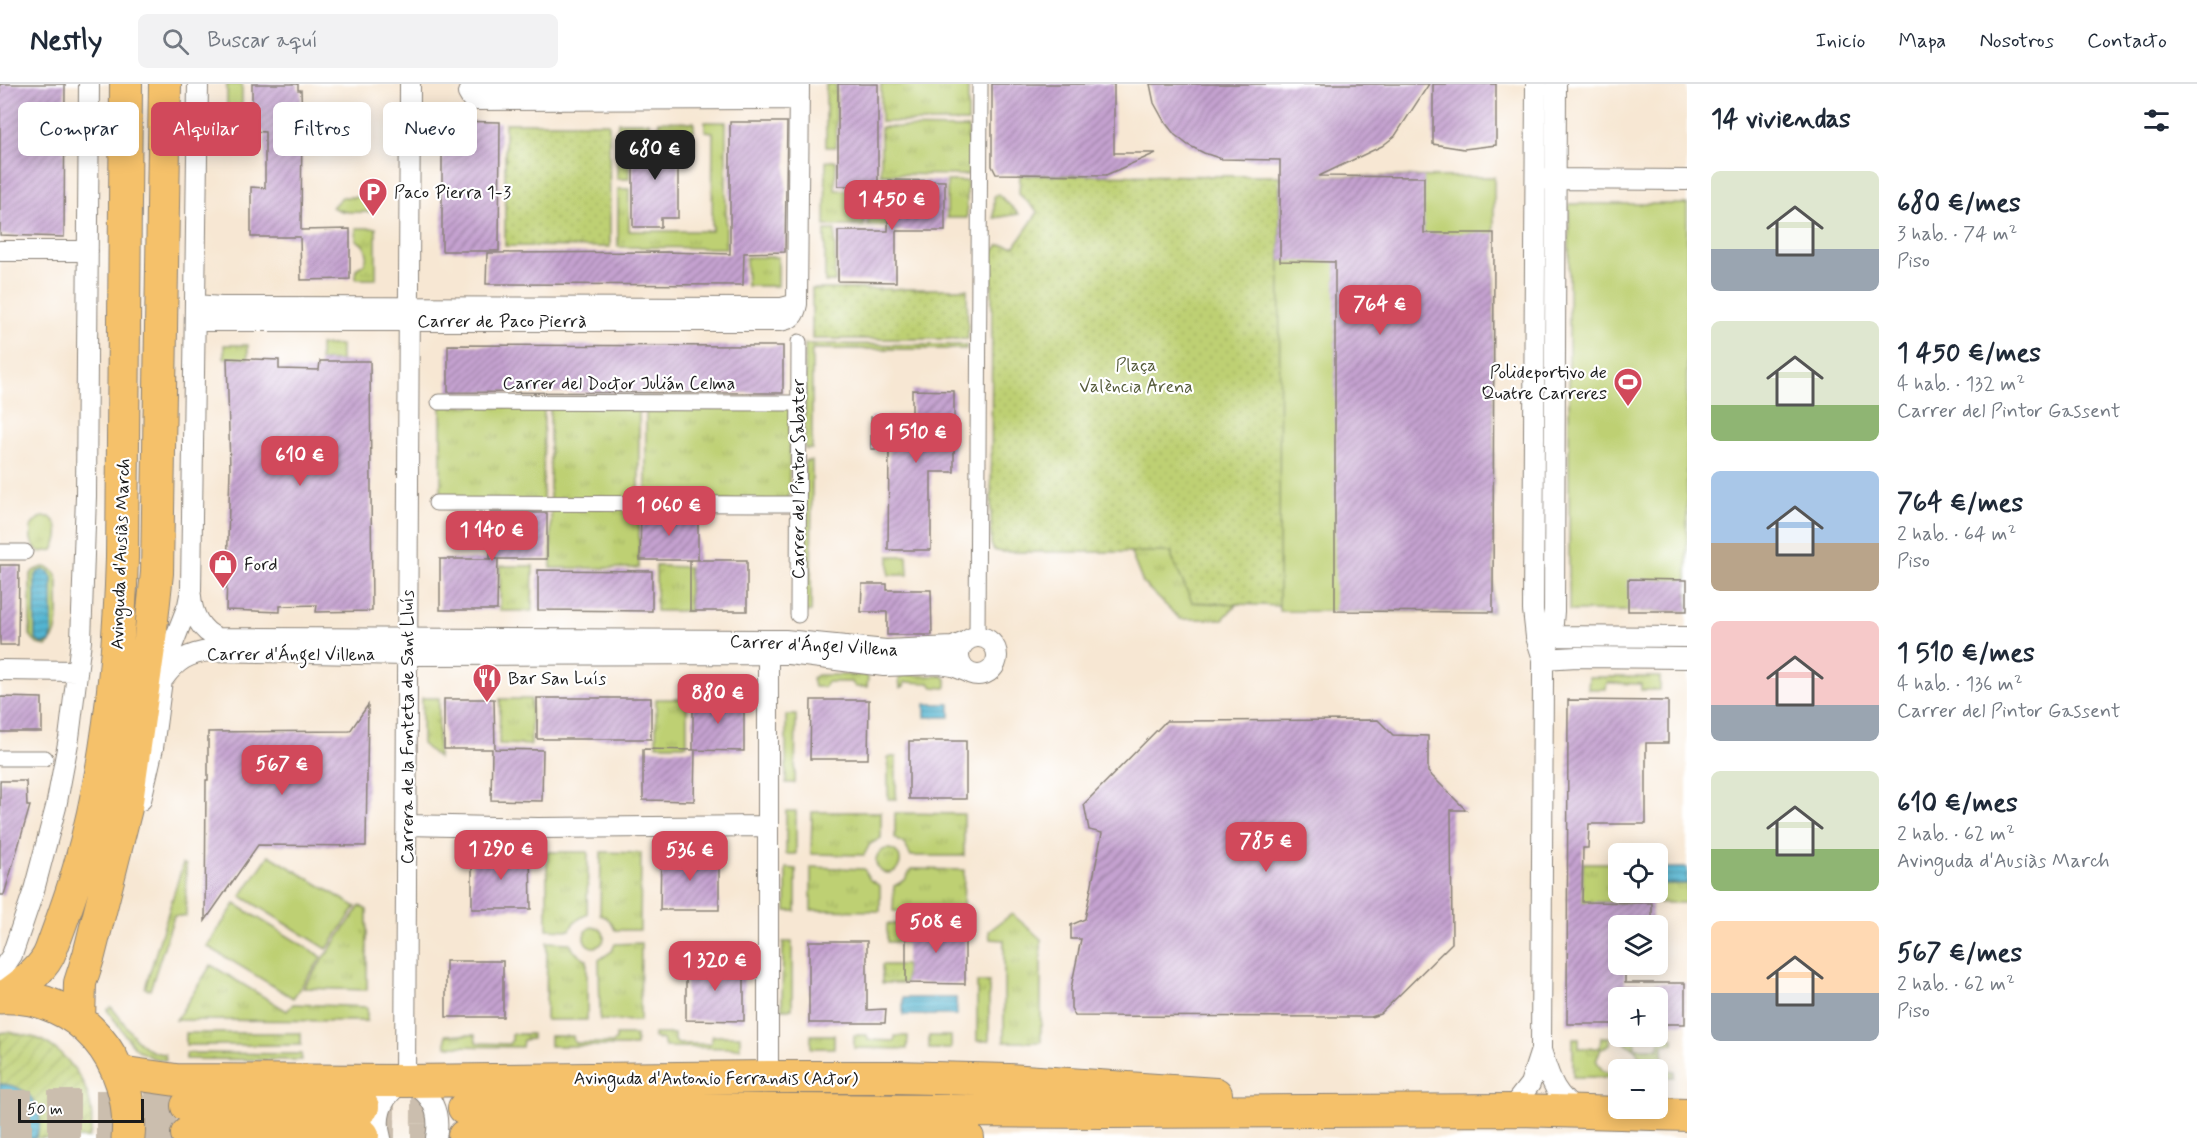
<!DOCTYPE html>
<html lang="es">
<head>
<meta charset="utf-8">
<style>
	:root { --surface:#fff; --page:#f2f2f3; --text:#1f2937; --muted:#747a83; --line:#e0e1e3; --accent:#d1495b }
	body { margin:0; font-family:Mynerve,sans-serif; background:var(--page); color:var(--text); height:100vh; display:flex; flex-direction:column; font-size:22px; white-space:nowrap }
	* { box-sizing:border-box; margin:0 }
	p { font-size:20px; color:var(--muted) }
	.icon { flex:none; width:33px; height:33px; fill:none; stroke:currentColor; stroke-width:2; stroke-linecap:round; stroke-linejoin:round }
	.map { position:relative; flex:1; overflow:hidden }
	.drawer { display:flex; flex-direction:column; background:var(--surface); width:510px }
	.drawer>* { flex:none }
	.banner { position:absolute; left:18px; top:18px; width:570px; height:54px; display:flex; gap:12px }
	.buttons { position:absolute; left:1608px; top:759px; display:grid; gap:12px }
	.buttons a { display:grid; place-items:center; width:60px; height:60px; border-radius:9px; background:var(--surface); box-shadow:0 3px 15px #0003; font-size:30px }
	.scale { position:absolute; left:18px; bottom:15px; width:126px; box-sizing:border-box; padding-left:6px; border:3px solid #1c1c1c; border-top:0; font-size:16px; line-height:21px; white-space:nowrap; color:#1c1c1c; -webkit-text-stroke:4px #fff; paint-order:stroke }
	.price { position:absolute; translate:-50% -51px; padding:0 14px; border-radius:12px; background:var(--accent); color:#fff; font-size:20px; line-height:39px; filter:drop-shadow(0 2px 3px #0008) }
	.price::after { content:''; position:absolute; left:50%; top:36px; width:18px; height:14px; margin-left:-9px; background:inherit; clip-path:polygon(0 0,100% 0,50% 100%) }
	.price.current { background:#222; color:#fff }
	ul { padding:0; list-style:none }
	li { display:flex; align-items:center; gap:18px; height:150px; padding:0 24px }
	li span { display:grid; place-items:center; flex:none; width:168px; height:120px; border-radius:9px; color:#555 }
	li>.icon { margin-inline-start:auto }
	span .icon { width:72px; height:72px; fill:#fffc; stroke-width:1 }
	li b { font-size:26px }
	h2 { display:flex; justify-content:space-between; align-items:center; height:72px; padding:0 24px; font-size:26px }
	.tag { padding:0 21px; border-radius:9px; background:var(--surface); box-shadow:0 3px 15px #0003; font-size:21px; line-height:54px }
	.tag.current { background:var(--accent); color:#fff }
	header { display:flex; align-items:center; gap:36px; box-sizing:border-box; height:84px; padding:0 30px; background:var(--surface); border-bottom:2px solid var(--line) }
	header strong { font-size:28px }
	nav { display:flex; gap:33px; margin-inline-start:auto; font-size:21px }
	.search { width:420px; height:54px; background:var(--page); display:flex; align-items:center; gap:15px; box-sizing:border-box; padding:0 21px; border-radius:9px; color:var(--muted); font-size:22px }
	main { display:flex; flex:1; min-height:0 }
	.map>svg:first-child { display:block }
</style>
</head>
<body>
<header>
<strong>Nestly</strong>
<div class="search"><svg class="icon" aria-label="search" viewBox="0 0 24 24"><circle cx="10" cy="10" r="6"/><path d="M15 15l6 6"/></svg>Buscar aquí</div>
<nav><a>Inicio</a><a>Mapa</a><a>Nosotros</a><a>Contacto</a></nav>
</header>
<main>
<div class="map">
<svg width="1687" height="1054" viewBox="0 0 1687 1054">
	<defs>
		<pattern id="grass-tufts" width="24" height="20" patternUnits="userSpaceOnUse" patternTransform="scale(1.5)"><rect width="24" height="20" fill="#bed073"/><path d="M3 7l-1-3M5 7V3M7 7l1-3M15 17l-1-3M17 17v-4M19 17l1-3" fill="none" stroke="#a3b263"/></pattern>
		<pattern id="park-dots" width="8" height="8" patternUnits="userSpaceOnUse" patternTransform="scale(1.5)"><rect width="8" height="8" fill="#bed073"/><path d="M2 2h.1M6 6h.1" fill="none" stroke="#a3b263" stroke-width="1.8" stroke-linecap="round"/></pattern>
		<pattern id="garden-furrows" width="10" height="10" patternUnits="userSpaceOnUse" patternTransform="scale(1.5)"><rect width="10" height="10" fill="#bed073"/><path d="M-1 1l2-2M0 10L10 0M9 11l2-2" fill="none" stroke="#a3b263"/></pattern>
		<pattern id="water-rules" width="6" height="5" patternUnits="userSpaceOnUse" patternTransform="scale(1.5)"><rect width="6" height="5" fill="#53b5d1"/><path d="M0 2.5h6" fill="none" stroke="#4492a9"/></pattern>
		<pattern id="building-hatch" width="6" height="6" patternUnits="userSpaceOnUse" patternTransform="scale(1.5)"><rect width="6" height="6" fill="#c5a2d0"/><path d="M-1 1l2-2M0 6l6-6M5 7l2-2" fill="none" stroke="#9f83a8"/></pattern>
	</defs>
	<rect width="100%" height="100%" fill="#fff"/>
	<filter id="ink" filterUnits="userSpaceOnUse"><feTurbulence type="fractalNoise" baseFrequency=".0167" numOctaves="2"/><feDisplacementMap in="SourceGraphic" scale="12" xChannelSelector="R" yChannelSelector="G"/><feConvolveMatrix kernelMatrix="1 2 1 2 8 2 1 2 1" color-interpolation-filters="sRGB"/></filter>
	<filter id="wash" filterUnits="userSpaceOnUse"><feTurbulence type="fractalNoise" baseFrequency=".008" numOctaves="4" result="noise"/><feDisplacementMap in="SourceGraphic" scale="24" xChannelSelector="R" yChannelSelector="G"/><feGaussianBlur stdDeviation="1.35" result="paint"/><feColorMatrix in="noise" values="0 0 0 0 0 0 0 0 0 0 0 0 0 0 0 0 0 1.4 0 .05"/><feComposite in="paint" operator="in"/></filter>
	<g filter="url(#wash)">
		<rect width="100%" height="100%" fill="#f7e7d3"/>
		<!-- grass -->
		<path fill="url(#grass-tufts)" stroke="#6d7648" stroke-width="1.5" d="M227 0H242V22H227Z
			M826 0H836V63H826Z
			M881 0H968V38H881Z
			M659 37 694 38V47H658Z
			M618 38H649V45L630 46 629 95H617Z
			M705 38H726V164L618 163V105H629V147H712L713 48 705 47Z
			M881 43 968 44V91L881 90Z
			M826 77H836L835 106H865L864 142H825Z
			M947 97H967V134H947Z
			M868 106H886V142H868Z
			M998 110 1019 130 994 134V112Z
			M342 113H371L370 128C357 128 344 130 332 123Z
			M356 144H376V195H356V185L364 180C370 170 366 161 356 156Z
			M825 146H835V198H825Z
			M746 173H778V202H747Z
			M805 260 966 261V265H812V365H805Z
			M224 261H248V275L224 274Z
			M320 261H341V277H320Z
			M441 322H544L543 417H441Z
			M550 322 639 323V418L550 417Z
			M646 322H790L789 417H646Z
			M805 377H812L811 528 804 527Z
			M551 423 639 424V484H551Z
			M44 433H50C61 442 60 454 53 466L40 468C30 461 30 454 31 442L39 434Z
			M1175 459 1192 518 1236 521 1223 535H1180L1143 499 1128 462Z
			M889 472H907L908 491H889Z
			M500 482H533L532 527H500Z
			M656 482 689 483V527H656Z
			M43 483C52 483 56 488 58 497 57 515 63 552 46 562L37 560 30 551V492L33 487Z
			M817 591H865L868 594 867 603H855L852 598H827L824 603H814L812 594Z
			M903 591 943 592 946 595V602L945 604 933 603 930 599 905 598 904 602 900 604 899 594Z
			M1589 593H1660V606H1641V600L1607 599 1606 605H1588Z
			M422 614H439L438 674 422 660Z
			M500 615H531V661L499 660Z
			M656 615H687V661H656Z
			M786 631H796L795 699H786Z
			M888 673H896V715H888Z
			M786 727H796V770H786Z
			M812 728H881V754L870 760 864 771 811 770Z
			M895 729 964 730V772H911L905 761 895 754Z
			M876 777a12 12 0 1 1 24 0a12 12 0 1 1-24 0Z
			M547 768H588L587 830 574 838 570 846 547 845Z
			M601 768 641 769 640 846H615C611 838 609 833 600 831Z
			M1583 779H1618V808H1658V800H1687V819L1568 818V804H1582Z
			M183 780 186 781V832H174L150 906 145 904Z
			M811 783 864 785 870 796 880 802V827L811 826Z
			M786 784 796 785V827H786Z
			M911 785 964 786 963 828 893 827 894 802 905 796Z
			M360 822 367 826V906L303 904Z
			M1012 830 1041 855V958H1004V856L990 855 989 847Z
			M887 840H906V858H887Z
			M584 853a10 10 0 1 1 20 0a10 10 0 1 1-20 0Z
			M547 858 570 859 574 867 587 876V936H546Z
			M783 858H792V925H782Z
			M641 859 640 937 600 936 599 876 612 867 615 860Z
			M211 881 287 927 293 920 367 923V937L176 936Z
			M882 881H906V899H882Z
			M977 898H989V957H977Z
			M111 923C128 941 138 969 165 970L166 976C132 974 127 950 107 926Z
			M186 949H301V961H186Z
			M512 950H532V955L523 956 522 963 446 962V951H475L476 958 478 959 509 960 512 956Z
			M654 950H674V956L678 960H708L711 959 712 952H740V964L665 963 663 956 654 954Z
			M616 951H636V962H550V952H573L574 958 577 959H612L616 956Z
			M811 951H834V964H811Z
			M854 951H867L868 956 895 957V952H908L907 965 854 964Z
			M929 952H951V965H929Z
			M1601 953H1610V960L1601 965 1596 976 1602 986 1610 990V993H1573V954H1579V964H1600Z
			M1660 953 1674 954V960H1663V988H1674V993H1658V986L1635 985C1644 975 1638 964 1626 960V954H1635V964H1659Z
			M186 969 301 970 302 976 186 975Z"/>
		<!-- park -->
		<path fill="url(#park-dots)" stroke="#6d7648" stroke-width="1.5" d="M505 39H609L610 163 505 162Z
			M1020 91 1280 92V522L1192 518 1172 474V468H1001L994 466 991 460 992 169 999 161 1015 162 1038 128 1019 110Z
			M812 205H967L968 255H812Z"/>
		<!-- garden -->
		<path fill="url(#garden-furrows)" stroke="#6d7648" stroke-width="1.5" d="M8 948C17 950 27 951 36 954 72 968 101 1015 89 1054H0V949Z"/>
		<!-- pitch -->
		<path fill="#bed073" stroke="#6d7648" stroke-width="1.5" d="M1280 92 1494 93 1493 528 1279 527Z
			M1569 120H1687V527H1569Z
			M269 771 356 823 327 865 241 812Z
			M235 820 322 873 293 914 207 862Z"/>
		<!-- water -->
		<path fill="url(#water-rules)" stroke="#386876" stroke-width="1.5" d="M44 486 49 488 52 494V551L50 558 43 560 37 557 35 551V493L38 488Z
			M925 620H950V633H925Z
			M1658 784H1687V800H1658Z
			M903 914H956L957 931H903Z
			M0 1000C28 1000 50 1027 35 1054H0Z"/>
		<g id="blocks">
			<!-- building -->
			<path fill="url(#building-hatch)" d="M0 0H65L64 153 0 151Z
				M252 0H298V6H301L302 35 301 146 350 145V195L301 196 300 153H251V103L265 104V48L252 47Z
				M838 0H878V102H838Z
				M992 0H1114V69H1156L1106 91 996 90 992 82Z
				M1150 0H1429L1395 52 1382 62 1319 92 1424 93V149H1494L1493 528 1335 527V178L1280 177V76L1222 75 1204 69 1188 61 1175 51 1164 37 1154 19Z
				M1433 0H1496V61L1464 65 1433 60Z
				M442 37 500 38 499 167H442Z
				M730 38H787L785 168 744 169 743 201 486 200 487 169 667 168 730 170Z
				M633 54H678V134H661V143H633Z
				M889 96 945 97V147H896V198L838 197V147H888Z
				M448 261 783 262V309L448 308Z
				M227 274 279 276V285L319 286 320 277H370L372 527 316 528 317 521 280 522V528L226 526 230 385Z
				M912 306 954 307V388H931V466H888L889 365H871V333H912Z
				M490 429H547V475H498L497 526H440V475H497H490Z
				M641 429H698V476H640Z
				M690 476H747V527H690Z
				M0 481H19L18 561H0Z
				M538 486 652 487V527L538 526Z
				M1628 495 1687 496V527H1628Z
				M862 500H887V506H931L932 551H887V528H861Z
				M0 613 42 614V648H0Z
				M537 614H651V655H537Z
				M444 615H494L495 665 543 666 542 717 491 716 492 665H444Z
				M693 615 744 616V667L693 666Z
				M811 616H869L868 675H810Z
				M1568 616 1668 617V659H1646V740H1589L1588 764H1583L1582 818 1652 819V842H1618V880H1625V899H1685V940H1658V914H1618V940H1567Z
				M368 621 366 762 258 761 205 837 206 696H208V648L350 647Z
				M1378 636 1393 651 1428 652V688L1466 726H1451L1452 859 1380 930 1371 933 1075 932 1071 924V904L1081 855H1071V841L1085 835 1102 749 1089 746 1084 720 1166 637Z
				M909 657H966V715H909Z
				M643 665 695 666 694 717 643 716Z
				M0 697H26L27 722H30L4 811H0Z
				M472 768H530L531 825H472Z
				M661 769 719 770V826H660Z
				M906 840H965V900L906 899Z
				M809 857H867V926L886 925 885 939H809Z
				M446 877H503V933H446Z
				M686 880H744V937L686 936Z"/>
		</g>
	</g>
	<g filter="url(#ink)">
		<use href="#blocks" fill-opacity="0" stroke="#8a8278" stroke-width="1.5"/>
		<g fill="none" stroke-linecap="round" stroke-linejoin="round">
			<!-- primary-tunnel -->
			<path stroke="#cbbeae" stroke-width="32" stroke-dasharray="32 16" stroke-linecap="butt" d="M0 1022H187
				M363 1023 464 1024
				M0 1050H187
				M363 1051 464 1052"/>
			<!-- pedestrian casing -->
			<g stroke="#8a8278" stroke-width="17">
				<path id="pedestrian" d="M439 318 799 319
					M436 419 798 420
					M0 468H25
					M798 531 799 258
					M977 553 980 0
					M0 674H45"/>
			</g>
			<!-- minor casing -->
			<g stroke="#8a8278" stroke-width="22">
				<path id="minor" d="M1536 0 1533 526 1536 553 1543 575
					M799 15 476 16 471 14 468 9 471 3 476 2 799 4
					M1543 95 1687 96
					M0 167H88
					M196 221 221 223 782 224 797 220
					M196 237H780C792 235 795 231 797 220L799 0
					M191 512C192 529 200 547 218 554L785 556 886 566 953 563 965 558
					M1540 552 1687 553
					M959 572a19 19 0 1 1 38 0a19 19 0 1 1-38 0Z
					M768 557V993
					M1543 575 1577 573 1687 574
					M0 586 77 587
					M164 594C176 577 189 569 210 567L407 571 789 570 884 582 940 580 953 582 968 588
					M141 716 153 664 162 596 169 570 188 521 191 506 198 0
					M407 741 538 744 768 742
					M0 889 12 871 34 806 56 723 69 654 81 557 86 412 89 0
					M1541 966C1550 994 1553 1010 1579 1028
					M405 997 410 0
					M408 998C432 1008 441 1029 436 1054
					M1510 1026 1530 1000 1541 966 1543 591V575L1552 551 1554 527 1556 0
					M381 1054C374 1030 384 1010 405 997"/>
			</g>
			<!-- primary casing -->
			<g stroke="#8a8278" stroke-width="34">
				<path id="primary" d="M5 913C22 900 44 886 51 866 61 839 71 812 79 784 108 684 119 577 122 474L126 0
					M79 937 80 899 89 871 126 724 149 564 157 489 165 0
					M119 988 176 996 405 997 768 993H896L1009 996 1216 1010
					M187 1022 363 1023
					M464 1024 1105 1028 1520 1026 1687 1031
					M187 1050 363 1051
					M464 1052 848 1051 968 1054"/>
			</g>
			<!-- trunk casing -->
			<g stroke="#8a8278" stroke-width="35">
				<path id="trunk" d="M0 913C80 909 135 978 128 1054"/>
			</g>
			<!-- pedestrian -->
			<use href="#pedestrian" stroke="#fff" stroke-width="15"/>
			<!-- minor -->
			<use href="#minor" stroke="#fff" stroke-width="20"/>
			<!-- primary -->
			<use href="#primary" stroke="#f5c16b" stroke-width="32"/>
			<!-- trunk -->
			<use href="#trunk" stroke="#f5c16b" stroke-width="33"/>
		</g>
	</g>
	<!-- icons -->
	<defs>
		<g id="parking-pin" transform="scale(1.5)"><path d="M0 17L-7.5 6A9.5 9.5 0 1 1 7.5 6Z" fill="#d1495b" stroke="#fff"/><path d="M-3.5-5.5H1a3.5 3.5 0 0 1 0 7H-1V5.5H-3.5ZM-1-3.4V-.6H.8a1.4 1.4 0 0 0 0-2.8Z" fill="#fff"/></g>
		<g id="stadium-pin" transform="scale(1.5)"><path d="M0 17L-7.5 6A9.5 9.5 0 1 1 7.5 6Z" fill="#d1495b" stroke="#fff"/><path d="M0-5a6.5 5 0 1 0 0 10a6.5 5 0 1 0 0-10ZM-3.5-1.8h7v3.6h-7Z" fill="#fff"/></g>
		<g id="shop-pin" transform="scale(1.5)"><path d="M0 17L-7.5 6A9.5 9.5 0 1 1 7.5 6Z" fill="#d1495b" stroke="#fff"/><path d="M-5-2.5h2.3a2.7 3.5 0 0 1 5.4 0H5L5.5 6h-11ZM-1.5-2.5h3a1.5 2.3 0 0 0-3 0Z" fill="#fff"/></g>
		<g id="restaurant-pin" transform="scale(1.5)"><path d="M0 17L-7.5 6A9.5 9.5 0 1 1 7.5 6Z" fill="#d1495b" stroke="#fff"/><path d="M-5-6h1v4h1v-4h1v4h1v-4h1v5L-1.5 .5V6h-2V.5L-5-1ZM5-6V6H3V1.5H1.5Q1.5-4 5-6Z" fill="#fff"/></g>
	</defs>
	<g fill-rule="evenodd">
		<use href="#parking-pin" x="373" y="108"/>
		<use href="#stadium-pin" x="1628" y="298"/>
		<use href="#shop-pin" x="223" y="480"/>
		<use href="#restaurant-pin" x="487" y="594"/>
	</g>
	<g text-anchor="middle" stroke-width="4.5" stroke-linejoin="round" paint-order="stroke">
		<!-- poi labels -->
		<g font-size="18" fill="#1c1c1c" stroke="#fff" text-anchor="start">
			<text x="394" y="114">Paco Pierra 1-3</text>
			<text x="1607" y="294" text-anchor="end">Polideportivo de<tspan x="1607" dy="21">Quatre Carreres</tspan></text>
			<text x="244" y="486">Ford</text>
			<text x="508" y="600">Bar San Luís</text>
		</g>
		<!-- street labels -->
		<g font-size="18" fill="#1c1c1c" stroke="#fff">
			<text x="502" y="243">Carrer de Paco Pierrà</text>
			<text x="619" y="305">Carrer del Doctor Julián Celma</text>
			<text transform="translate(798 395) rotate(-90)" y="6">Carrer del Pintor Sabater</text>
			<text transform="translate(120 470) rotate(-88)" y="6">Avinguda d'Ausiàs March</text>
			<text transform="translate(814 561) rotate(3)" y="6">Carrer d'Ángel Villena</text>
			<text x="291" y="576">Carrer d'Ángel Villena</text>
			<text transform="translate(407 643) rotate(-90)" y="6">Carrera de la Fonteta de Sant Lluís</text>
			<text x="716" y="1000">Avinguda d'Antonio Ferrandis (Actor)</text>
		</g>
		<!-- park labels -->
		<g font-size="18" fill="#555b3a" stroke="#fff">
			<text x="1136" y="287">Plaça<tspan x="1136" dy="21">València Arena</tspan></text>
		</g>
	</g>
</svg>
<div class="buttons">
<a><svg class="icon" aria-label="locate" viewBox="0 0 24 24"><circle cx="12" cy="12" r="6"/><path d="M12 2v4M12 18v4M2 12h4M18 12h4"/></svg></a>
<a><svg class="icon" aria-label="layers" viewBox="0 0 24 24"><path d="M12 4l9 5-9 5-9-5zM3 14l9 5 9-5"/></svg></a>
<a>+</a>
<a>−</a>
</div>
<div class="scale">50 m</div>
<b class="price current" style="left:655px;top:97px">680 €</b>
<b class="price" style="left:892px;top:147px">1 450 €</b>
<b class="price" style="left:1380px;top:252px">764 €</b>
<b class="price" style="left:916px;top:380px">1 510 €</b>
<b class="price" style="left:300px;top:403px">610 €</b>
<b class="price" style="left:669px;top:453px">1 060 €</b>
<b class="price" style="left:492px;top:478px">1 140 €</b>
<b class="price" style="left:718px;top:641px">880 €</b>
<b class="price" style="left:282px;top:712px">567 €</b>
<b class="price" style="left:1266px;top:789px">785 €</b>
<b class="price" style="left:501px;top:797px">1 290 €</b>
<b class="price" style="left:690px;top:798px">536 €</b>
<b class="price" style="left:936px;top:870px">508 €</b>
<b class="price" style="left:715px;top:908px">1 320 €</b>
<div class="banner">
<a class="tag">Comprar</a>
<a class="tag current">Alquilar</a>
<a class="tag">Filtros</a>
<a class="tag">Nuevo</a>
</div>
</div>
<section class="drawer">
<h2>14 viviendas<svg class="icon" aria-label="filters" viewBox="0 0 24 24"><path d="M4 7h16M4 17h16"/><circle cx="9" cy="7" r="2"/><circle cx="15" cy="17" r="2"/></svg></h2>
<ul>
<li><span style="background:linear-gradient(#dfe7d0 65%,#9aa5b1 0)"><svg class="icon" aria-label="home" viewBox="0 0 24 24"><path d="M3 11l9-7 9 7M6 9v11h12V9"/></svg></span><div><b>680 €/mes</b><p>3 hab. · 74 m²</p><p>Piso</p></div></li>
<li><span style="background:linear-gradient(#dfe7d0 70%,#8fb573 0)"><svg class="icon" aria-label="home" viewBox="0 0 24 24"><path d="M3 11l9-7 9 7M6 9v11h12V9"/></svg></span><div><b>1 450 €/mes</b><p>4 hab. · 132 m²</p><p>Carrer del Pintor Gassent</p></div></li>
<li><span style="background:linear-gradient(#a9c7e8 60%,#b9a48a 0)"><svg class="icon" aria-label="home" viewBox="0 0 24 24"><path d="M3 11l9-7 9 7M6 9v11h12V9"/></svg></span><div><b>764 €/mes</b><p>2 hab. · 64 m²</p><p>Piso</p></div></li>
<li><span style="background:linear-gradient(#f6c9c9 70%,#9aa5b1 0)"><svg class="icon" aria-label="home" viewBox="0 0 24 24"><path d="M3 11l9-7 9 7M6 9v11h12V9"/></svg></span><div><b>1 510 €/mes</b><p>4 hab. · 136 m²</p><p>Carrer del Pintor Gassent</p></div></li>
<li><span style="background:linear-gradient(#dfe7d0 65%,#8fb573 0)"><svg class="icon" aria-label="home" viewBox="0 0 24 24"><path d="M3 11l9-7 9 7M6 9v11h12V9"/></svg></span><div><b>610 €/mes</b><p>2 hab. · 62 m²</p><p>Avinguda d'Ausiàs March</p></div></li>
<li><span style="background:linear-gradient(#ffd9b3 60%,#9aa5b1 0)"><svg class="icon" aria-label="home" viewBox="0 0 24 24"><path d="M3 11l9-7 9 7M6 9v11h12V9"/></svg></span><div><b>567 €/mes</b><p>2 hab. · 62 m²</p><p>Piso</p></div></li>
</ul>
</section>
</main>
</body>
</html>
